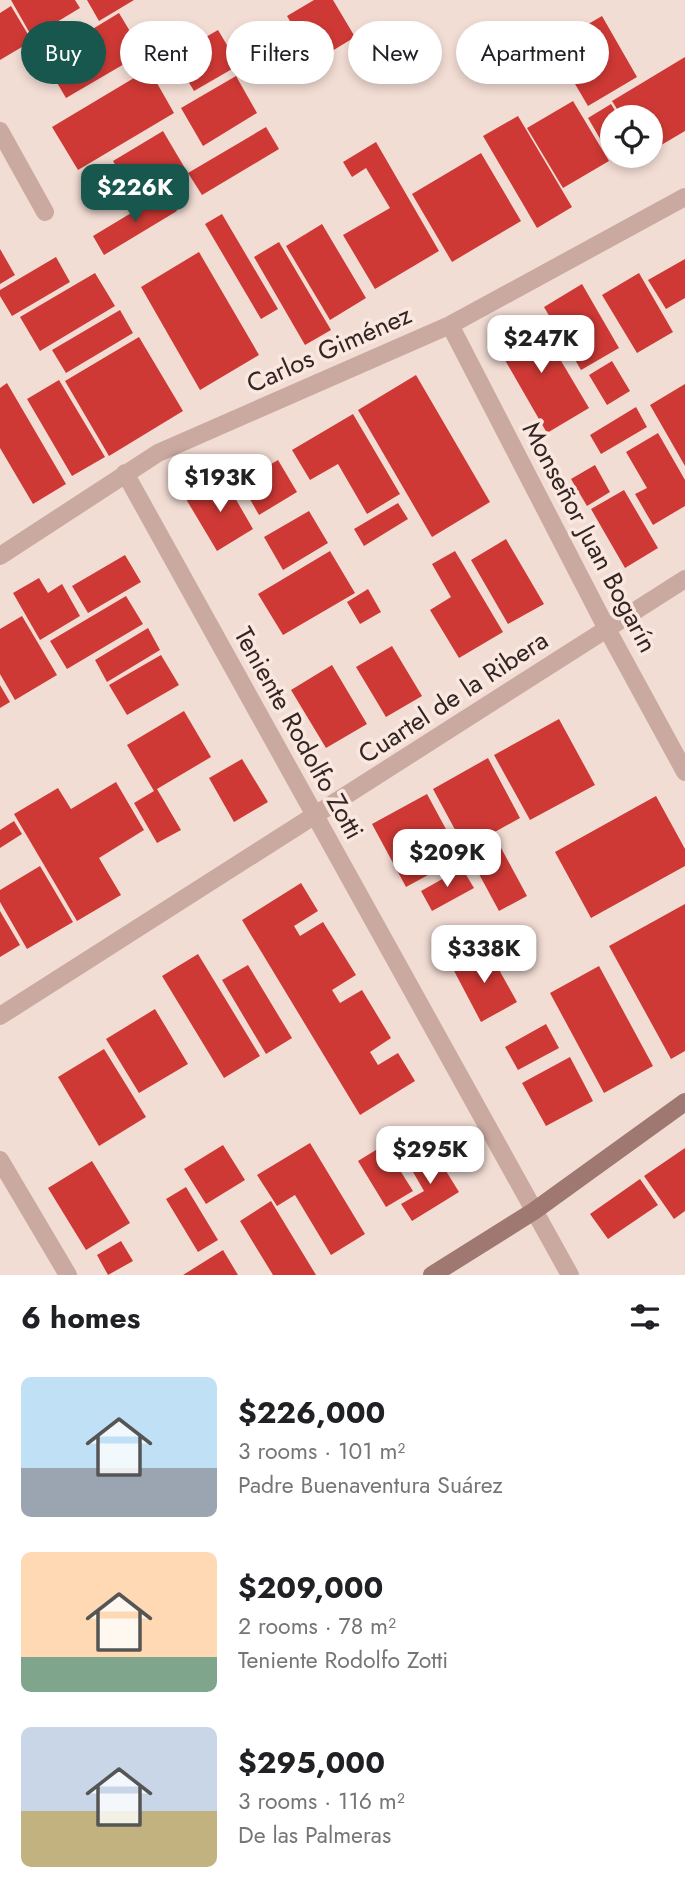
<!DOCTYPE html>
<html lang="en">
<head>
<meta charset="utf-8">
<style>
	:root { --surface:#fff; --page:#f6f6f6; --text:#202124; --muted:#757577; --accent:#17574d }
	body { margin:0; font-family:Jost,sans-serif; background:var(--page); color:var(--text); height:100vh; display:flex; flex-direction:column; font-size:26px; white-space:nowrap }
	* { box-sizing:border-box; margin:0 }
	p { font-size:23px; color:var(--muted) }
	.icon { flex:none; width:38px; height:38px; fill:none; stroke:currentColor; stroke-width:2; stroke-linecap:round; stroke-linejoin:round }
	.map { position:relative; height:1275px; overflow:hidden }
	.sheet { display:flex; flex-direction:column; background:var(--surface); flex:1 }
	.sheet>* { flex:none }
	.banner { position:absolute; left:21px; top:21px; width:644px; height:63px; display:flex; gap:14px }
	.fabs { position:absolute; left:600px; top:105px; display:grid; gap:14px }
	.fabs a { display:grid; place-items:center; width:63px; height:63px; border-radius:50%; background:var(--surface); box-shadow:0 4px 10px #0003; font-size:35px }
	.price { position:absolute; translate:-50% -60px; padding:0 16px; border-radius:14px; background:#fff; color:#222; font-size:23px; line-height:46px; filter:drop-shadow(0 2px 4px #0008) }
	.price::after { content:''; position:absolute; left:50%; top:42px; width:21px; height:16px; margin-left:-10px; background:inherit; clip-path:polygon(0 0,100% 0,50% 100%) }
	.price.on { background:var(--accent); color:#fff }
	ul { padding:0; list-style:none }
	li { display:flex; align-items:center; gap:21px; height:175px; padding:0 21px }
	li span { display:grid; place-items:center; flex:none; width:196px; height:140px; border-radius:10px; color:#555 }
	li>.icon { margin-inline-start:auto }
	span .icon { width:84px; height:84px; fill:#fffc; stroke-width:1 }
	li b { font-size:30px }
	h2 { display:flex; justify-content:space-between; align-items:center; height:84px; padding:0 21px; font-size:30px }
	.chip { padding:0 24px; border-radius:32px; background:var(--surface); box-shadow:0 4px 10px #0003; font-size:24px; line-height:63px }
	.chip.on { background:var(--accent); color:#fff }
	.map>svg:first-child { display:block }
</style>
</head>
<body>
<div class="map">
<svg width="685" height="1275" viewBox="0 0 685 1275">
	<rect width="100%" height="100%" fill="#f2ddd4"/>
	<!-- building -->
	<path fill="#ce3935" d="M11 0H75L80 8 32 37Z
		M87 0H134L99 21Z
		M314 0H333L355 37 314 62 287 16Z
		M11 6 32 41 0 60V13Z
		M119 13 143 53 66 98 43 59Z
		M602 16 637 77 588 106 552 45Z
		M218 30 239 65 194 91 173 56Z
		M685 57V131L651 151V117H622L612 101Z
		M149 69 174 113 78 170 52 127Z
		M236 76 257 113 203 146 181 108Z
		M573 101 609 161 563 188 527 128Z
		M611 104 619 117H612V136L602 142 588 118Z
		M518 116 572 207 537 228 483 136Z
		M266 127 279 149 202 195 188 173Z
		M163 131 186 170 135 200 113 161Z
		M376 142 439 251 375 289 343 235 390 208 366 168 352 177 343 162Z
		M481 153 521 221 452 262 412 194Z
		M166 192 177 211 104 255 93 236Z
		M222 214 278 309 261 319 205 224Z
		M322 224 366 298 330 320 286 246Z
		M279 242 331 330 305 345 254 257Z
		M0 249 15 275 0 284Z
		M199 252 259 355 200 390 141 287Z
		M56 257 70 282 12 316 0 296V290Z
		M685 259V298L666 309 648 280Z
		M95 273 115 306 40 351 20 317Z
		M639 273 673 332 637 353 602 295Z
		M582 284 619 348 581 370 544 307Z
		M120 310 133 333 66 373 52 350Z
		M535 317 589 408 547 433 494 341Z
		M139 337 183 411 109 456 65 381Z
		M612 361 630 391 607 405 589 375Z
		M416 375 490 502 432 537 358 410Z
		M59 380 105 457 72 476 27 399Z
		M7 383 66 484 33 504 0 448V388Z
		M685 384V466L650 405Z
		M636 407 647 427 601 454 590 435Z
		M353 414 400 494 367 514 338 464 310 480 292 450Z
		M658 433 685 480V506L653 525 635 494 647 488 626 452Z
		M278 460 297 492 259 515 240 482Z
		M595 465 610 492 587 506 571 479Z
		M223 477 253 529 217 551 186 499Z
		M624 490 658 548 625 568 591 509Z
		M398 503 408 519 364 546 354 529Z
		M309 511 328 543 283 570 264 537Z
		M506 539 544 604 508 624 471 560Z
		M330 551 355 593 283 635 258 594Z
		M455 551 503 632 459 658 430 610 451 597 432 564Z
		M125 555 141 582 88 613 72 586Z
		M39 578 48 593 62 584 80 616 40 640 13 593Z
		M368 589 381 612 360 624 347 602Z
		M126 596 143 624 67 669 50 641Z
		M22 616 57 675 15 700 0 674V629Z
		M148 628 160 650 107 682 95 660Z
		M392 646 422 696 386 717 356 667Z
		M161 655 179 685 127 715 109 685Z
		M332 665 367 724 326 748 291 690Z
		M0 685 10 702 0 708Z
		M184 711 211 757 157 789 181 830 157 843 134 803 154 791 127 745Z
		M559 719 595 785 530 820 494 755Z
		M488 758 520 818 493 833 527 896 499 911 433 789Z
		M242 759 268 802 234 822 209 778Z
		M116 782 144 830 99 858 121 895 77 921 14 814 58 788 71 809Z
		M427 794 461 857 406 887 372 824Z
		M656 796 685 849V866L591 918 555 852Z
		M14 821 22 834 0 848V830Z
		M40 866 73 922 27 949 0 902V890Z
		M462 868 474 888 432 911 421 891Z
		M301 883 318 911 294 926 300 936 323 922 356 975 332 990 340 1003 362 990 391 1038 370 1052 378 1065 398 1053 415 1081 360 1115 242 920Z
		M685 904V1051L671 1059 609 946Z
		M0 911 20 945 0 957Z
		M487 948 517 1002 481 1022 452 967Z
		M198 954 260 1056 224 1078 162 976Z
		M248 965 292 1038 266 1054 222 980Z
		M599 966 653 1066 604 1093 550 993Z
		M155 1009 188 1064 139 1093 106 1039Z
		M546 1024 559 1048 518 1070 505 1047Z
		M104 1049 146 1117 99 1146 58 1077Z
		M570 1057 593 1101 546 1126 522 1083Z
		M310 1143 365 1234 331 1255 295 1195 277 1206 257 1175Z
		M223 1145 245 1180 206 1204 184 1169Z
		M384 1145 413 1191 386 1207 358 1161Z
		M685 1148V1211L674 1219 644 1176Z
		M433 1150 459 1192 412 1221 401 1204 424 1191 409 1165Z
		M92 1161 130 1223 86 1250 48 1188Z
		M640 1179 658 1205 608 1239 590 1214Z
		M186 1187 218 1240 198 1252 166 1199Z
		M271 1201 316 1275H273L240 1221Z
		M121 1241 133 1261 108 1275 97 1255Z
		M223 1250 238 1275H183Z"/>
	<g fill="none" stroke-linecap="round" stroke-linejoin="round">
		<!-- minor -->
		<path stroke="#caaaa0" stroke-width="18" d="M0 131 45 212
			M450 325 607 629 685 772
			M125 473 570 1275
			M0 556 158 453 450 325 685 197
			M0 1016 685 579"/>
		<!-- tertiary -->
		<path stroke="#caaaa0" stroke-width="18" d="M0 1160 68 1275"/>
		<!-- secondary -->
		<path stroke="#9e7871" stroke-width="18" d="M432 1275 534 1211 685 1102"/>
	</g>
	<g text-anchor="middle" stroke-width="7" stroke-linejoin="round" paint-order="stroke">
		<!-- street labels -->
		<g font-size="26" fill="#332524" stroke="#fae8e0">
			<text transform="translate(329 349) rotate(-24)" y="9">Carlos Giménez</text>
			<text transform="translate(590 537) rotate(62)" y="9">Monseñor Juan Bogarín</text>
			<text transform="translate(453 697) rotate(-33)" y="9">Cuartel de la Ribera</text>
			<text transform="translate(299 733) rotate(61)" y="9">Teniente Rodolfo Zotti</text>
		</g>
	</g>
</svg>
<div class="fabs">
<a><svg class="icon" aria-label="locate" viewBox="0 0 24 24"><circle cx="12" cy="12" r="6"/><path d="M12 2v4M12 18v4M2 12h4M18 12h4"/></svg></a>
</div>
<b class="price on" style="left:135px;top:224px">$226K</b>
<b class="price" style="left:541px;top:375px">$247K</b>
<b class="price" style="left:220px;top:514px">$193K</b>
<b class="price" style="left:447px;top:889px">$209K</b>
<b class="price" style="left:484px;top:985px">$338K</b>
<b class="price" style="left:430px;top:1186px">$295K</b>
<div class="banner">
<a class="chip on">Buy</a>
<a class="chip">Rent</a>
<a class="chip">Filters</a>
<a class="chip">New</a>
<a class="chip">Apartment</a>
</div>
</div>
<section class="sheet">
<h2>6 homes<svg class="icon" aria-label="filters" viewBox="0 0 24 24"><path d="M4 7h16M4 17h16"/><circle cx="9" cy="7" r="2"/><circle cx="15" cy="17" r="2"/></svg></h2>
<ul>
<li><span style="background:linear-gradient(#bfe0f5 65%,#9aa5b1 0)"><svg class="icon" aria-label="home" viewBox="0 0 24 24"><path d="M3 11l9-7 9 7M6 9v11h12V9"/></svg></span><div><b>$226,000</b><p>3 rooms · 101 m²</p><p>Padre Buenaventura Suárez</p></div></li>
<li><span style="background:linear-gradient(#ffd9b3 75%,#7fa58c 0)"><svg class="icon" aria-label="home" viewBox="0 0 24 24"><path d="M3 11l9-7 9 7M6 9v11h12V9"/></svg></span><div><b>$209,000</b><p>2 rooms · 78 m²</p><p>Teniente Rodolfo Zotti</p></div></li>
<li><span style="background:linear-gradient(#c9d6e8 60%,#c2b280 0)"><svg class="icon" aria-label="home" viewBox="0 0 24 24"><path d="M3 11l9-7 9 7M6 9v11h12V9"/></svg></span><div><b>$295,000</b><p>3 rooms · 116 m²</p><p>De las Palmeras</p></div></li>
</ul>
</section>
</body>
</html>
